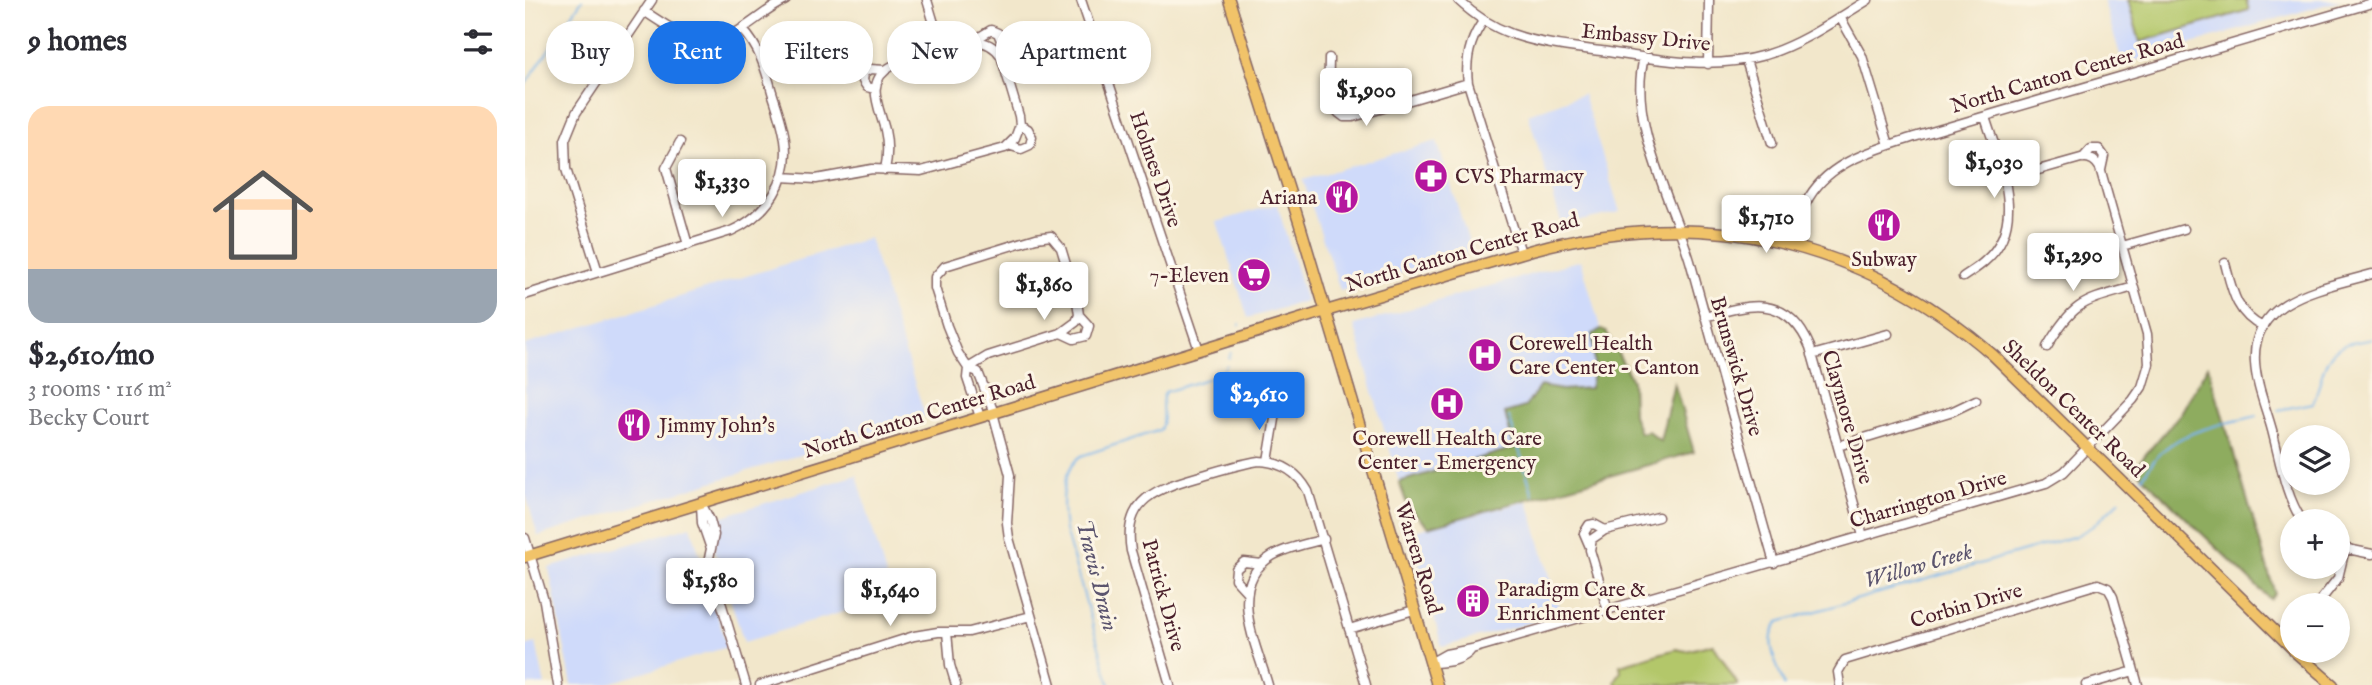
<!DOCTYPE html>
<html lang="en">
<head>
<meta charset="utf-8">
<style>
	:root { --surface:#fff; --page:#f7f7f7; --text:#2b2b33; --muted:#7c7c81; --accent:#1a73e8 }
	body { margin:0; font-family:"IM FELL English",serif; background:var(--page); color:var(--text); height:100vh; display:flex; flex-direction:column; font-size:26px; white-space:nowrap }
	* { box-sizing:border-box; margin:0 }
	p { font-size:23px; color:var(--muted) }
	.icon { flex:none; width:38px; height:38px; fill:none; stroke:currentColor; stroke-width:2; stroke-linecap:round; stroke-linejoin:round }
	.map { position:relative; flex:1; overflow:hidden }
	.sheet { display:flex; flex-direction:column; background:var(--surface); width:525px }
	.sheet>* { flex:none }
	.top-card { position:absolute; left:21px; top:21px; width:665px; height:63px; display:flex; gap:14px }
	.buttons { position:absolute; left:1755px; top:425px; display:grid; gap:14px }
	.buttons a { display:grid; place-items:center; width:70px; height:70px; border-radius:50%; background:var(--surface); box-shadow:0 4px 10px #0003; font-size:35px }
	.price { position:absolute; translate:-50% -60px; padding:0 16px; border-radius:7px; background:#fff; color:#222; font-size:23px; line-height:46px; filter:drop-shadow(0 2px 4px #0008) }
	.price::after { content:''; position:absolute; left:50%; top:42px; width:21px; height:16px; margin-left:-10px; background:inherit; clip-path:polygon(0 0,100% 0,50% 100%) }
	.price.current { background:var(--accent); color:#fff }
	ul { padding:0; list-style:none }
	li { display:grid; align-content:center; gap:14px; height:371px; padding:0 28px }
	li span { display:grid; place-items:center; height:217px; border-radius:21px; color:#555 }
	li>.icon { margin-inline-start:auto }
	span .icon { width:126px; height:126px; fill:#fffc; stroke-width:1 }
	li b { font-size:30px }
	h2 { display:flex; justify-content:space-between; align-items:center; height:84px; padding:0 28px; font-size:30px }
	.pill { padding:0 24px; border-radius:28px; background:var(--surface); box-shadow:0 4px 10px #0003; font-size:24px; line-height:63px }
	.pill.current { background:var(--accent); color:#fff }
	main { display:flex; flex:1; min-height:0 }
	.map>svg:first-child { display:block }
</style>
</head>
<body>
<main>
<section class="sheet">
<h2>9 homes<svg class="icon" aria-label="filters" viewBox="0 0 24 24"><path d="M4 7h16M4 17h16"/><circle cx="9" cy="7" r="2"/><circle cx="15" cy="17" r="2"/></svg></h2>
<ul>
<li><span style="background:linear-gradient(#ffd9b3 75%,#9aa5b1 0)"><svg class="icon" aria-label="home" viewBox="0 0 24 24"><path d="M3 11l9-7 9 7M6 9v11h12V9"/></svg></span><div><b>$2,610/mo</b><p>3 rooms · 116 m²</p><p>Becky Court</p></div></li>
</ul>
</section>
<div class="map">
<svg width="1847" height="685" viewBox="0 0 1847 685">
	<rect width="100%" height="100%" fill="#fcf5e5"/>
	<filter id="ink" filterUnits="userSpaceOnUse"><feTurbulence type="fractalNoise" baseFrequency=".0143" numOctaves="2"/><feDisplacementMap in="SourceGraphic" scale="14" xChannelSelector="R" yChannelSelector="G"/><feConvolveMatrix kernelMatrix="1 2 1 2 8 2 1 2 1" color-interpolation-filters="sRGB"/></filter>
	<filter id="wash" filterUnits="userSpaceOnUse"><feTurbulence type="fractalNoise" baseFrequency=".00686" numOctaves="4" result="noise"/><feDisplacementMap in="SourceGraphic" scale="28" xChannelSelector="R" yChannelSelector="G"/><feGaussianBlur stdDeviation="1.57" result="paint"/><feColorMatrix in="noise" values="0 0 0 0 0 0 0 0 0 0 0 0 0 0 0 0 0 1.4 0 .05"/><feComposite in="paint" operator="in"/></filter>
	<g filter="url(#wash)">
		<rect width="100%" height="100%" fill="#f2e7cb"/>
		<!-- built -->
		<path fill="#cfdafa" d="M1578 0H1816L1598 64Z
			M1058 94 1095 212 1037 225 1003 114Z
			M912 141 947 252 815 290 778 180Z
			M752 204 781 301 723 318 692 222Z
			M344 238 400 416 13 536 0 492V345Z
			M1056 260 1090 381 980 413 990 448 874 482 829 325Z
			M332 475 367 597 219 642 190 552 192 518Z
			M1003 501 1036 614 917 647 886 532Z
			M166 526 202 647 79 685H47L24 568Z
			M11 643 20 685H0V646Z"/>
		<!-- green -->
		<path fill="#b3c76b" stroke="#7e734b" stroke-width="2" d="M1603 0H1721L1724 10 1615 42Z
			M1188 644 1213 685H1091L1090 681 1096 671 1095 665 1151 649 1161 651Z"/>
		<!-- forest -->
		<path fill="#8eac5f" stroke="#6c6645" stroke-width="2" d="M1076 329 1081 331 1107 380 1108 415 1115 433 1123 431 1135 441 1149 383 1169 452 904 527 883 507 874 482 989 448 980 413 1000 407 1015 386 1037 390 1065 388 1069 368 1068 334Z
			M1683 366 1750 594 1745 599 1609 468 1656 413Z"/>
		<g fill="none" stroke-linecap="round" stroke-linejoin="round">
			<!-- stream -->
			<path stroke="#7ab5eb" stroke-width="2" d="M0 85 57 0
				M715 325V324
				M704 358 706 353
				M1753 410 1788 403C1797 384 1796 354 1819 345 1828 341 1838 342 1847 339
				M984 417 1008 495
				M1617 477C1623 471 1625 465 1630 459 1653 430 1699 424 1732 416
				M585 685 540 530C537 508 535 470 556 456L635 430C642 419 633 404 640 392L694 375 702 365
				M1259 685C1253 666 1237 638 1254 622L1551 536 1568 526 1595 500"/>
		</g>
	</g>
	<g filter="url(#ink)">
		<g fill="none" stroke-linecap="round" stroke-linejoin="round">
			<!-- minor casing -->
			<g stroke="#856563" stroke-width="11">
				<path id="minor" d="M402 0 417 50
					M556 0 674 350
					M933 0C949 15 967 27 987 34 1015 44 1046 47 1076 51 1131 59 1185 71 1240 55 1277 44 1310 20 1343 0
					M119 11C149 31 180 53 215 30 231 20 244 8 261 0
					M1315 17 1337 56 1364 145
					M959 20C945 39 940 60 943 83L996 253
					M448 41 466 30 473 33 477 43 473 52
					M804 58C804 77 800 106 819 117H828L943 83
					M1119 58C1102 120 1147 201 1165 261 1193 362 1220 462 1249 563
					M1221 60 1247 143
					M1183 64 1184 0
					M350 89 342 87 338 81 339 73 345 69 360 70
					M155 142 141 168 163 245
					M483 145 496 149 505 145 507 137 503 129 495 125
					M1558 158 1566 149H1574L1579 156 1576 170
					M257 177 291 179 347 169 396 171 480 148 490 138 495 125 494 116 476 56C468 44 457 40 443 42L367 66C339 81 354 106 360 130 363 143 363 156 360 170
					M1267 245C1271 232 1274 216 1281 203 1302 161 1348 151 1389 137L1847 3
					M1597 246 1659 229
					M1700 263C1707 290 1711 314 1738 327
					M73 272 41 169 40 140 51 113 127 0
					M1438 277C1445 272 1454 267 1460 261 1504 223 1474 162 1460 117
					M0 295 206 231C242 215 266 180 260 140 258 124 252 108 247 92 241 70 234 46 217 29
					M1180 317C1224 304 1262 293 1285 347L1338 536
					M536 333 549 339 561 336 564 326 554 315
					M1522 347C1549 300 1560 301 1609 287
					M1287 355 1363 334
					M443 368 463 356 536 333 551 322 554 315 552 301 536 248 526 236 511 238 420 266 410 277V288L422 326 433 353 443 368 442 378 455 417
					M443 368 453 372 469 413
					M468 413 485 475 482 523 484 538 526 685
					M1313 446 1428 411 1451 400
					M743 461 752 407
					M176 503 185 520 189 535 184 558 186 569 221 685
					M176 505 177 523 185 546
					M1778 522C1760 496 1755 460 1747 430 1741 408 1731 385 1730 362 1726 297 1800 288 1847 274
					M0 538 19 601 33 685
					M1065 547 1059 533 1064 525 1069 524 1080 530
					M1813 547 1847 554
					M722 592 710 579 711 569 719 562 737 564
					M1791 606 1813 578 1820 549
					M1083 611 1065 550 1067 539 1080 530 1133 517
					M824 629 889 610
					M422 632 425 665 431 685
					M1758 639 1768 629
					M905 663 921 654 947 649 1521 483 1539 472 1608 400 1617 387 1624 364 1622 334 1575 168C1571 161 1565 157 1556 158L1478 180
					M909 663C923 662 938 661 947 649
					M235 685 389 636 413 632H444L506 616
					M645 685 606 551C597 498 634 488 675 476 695 470 714 464 734 461 756 462 772 471 783 491L841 685
					M743 685C732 646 700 584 747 556 762 547 782 544 799 539
					M1315 685 1313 672 1320 660 1573 584 1583 588 1588 597 1613 685
					M1561 685 1609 671"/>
			</g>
			<!-- major casing -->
			<g stroke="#856563" stroke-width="13">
				<path id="major" d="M704 0 775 225 912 685
					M0 557 801 311 1007 250C1177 204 1334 239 1468 355L1768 649
					M1769 651 1808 685"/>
			</g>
			<!-- minor -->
			<use href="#minor" stroke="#fff" stroke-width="8"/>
			<!-- major -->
			<use href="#major" stroke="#f1c369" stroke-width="10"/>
		</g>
	</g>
	<!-- icons -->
	<defs>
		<g id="pharmacy-disc" transform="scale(1.75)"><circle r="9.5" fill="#b5179e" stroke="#fcf5e5"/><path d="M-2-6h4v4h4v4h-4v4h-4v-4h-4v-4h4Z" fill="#fff"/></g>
		<g id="restaurant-disc" transform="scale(1.75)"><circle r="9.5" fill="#b5179e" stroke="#fcf5e5"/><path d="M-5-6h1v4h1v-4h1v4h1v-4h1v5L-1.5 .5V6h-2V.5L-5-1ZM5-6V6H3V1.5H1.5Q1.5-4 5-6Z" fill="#fff"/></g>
		<g id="supermarket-disc" transform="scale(1.75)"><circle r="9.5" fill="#b5179e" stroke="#fcf5e5"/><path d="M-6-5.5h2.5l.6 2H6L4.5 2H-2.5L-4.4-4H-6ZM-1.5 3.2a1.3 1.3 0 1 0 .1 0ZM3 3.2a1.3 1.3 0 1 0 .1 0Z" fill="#fff"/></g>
		<g id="hospital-disc" transform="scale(1.75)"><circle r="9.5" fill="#b5179e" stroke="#fcf5e5"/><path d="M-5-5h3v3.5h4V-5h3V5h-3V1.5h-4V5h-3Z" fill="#fff"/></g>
		<g id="building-disc" transform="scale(1.75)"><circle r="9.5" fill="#b5179e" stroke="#fcf5e5"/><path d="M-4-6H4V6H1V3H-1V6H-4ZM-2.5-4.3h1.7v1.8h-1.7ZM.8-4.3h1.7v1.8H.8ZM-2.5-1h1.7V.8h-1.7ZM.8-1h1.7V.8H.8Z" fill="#fff"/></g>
	</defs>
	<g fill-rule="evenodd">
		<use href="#pharmacy-disc" x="906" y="176"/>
		<use href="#restaurant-disc" x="817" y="197"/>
		<use href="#restaurant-disc" x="1359" y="225"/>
		<use href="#supermarket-disc" x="729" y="275"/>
		<use href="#hospital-disc" x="960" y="355"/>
		<use href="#hospital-disc" x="922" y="404"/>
		<use href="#restaurant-disc" x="109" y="425"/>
		<use href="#building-disc" x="948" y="601"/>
	</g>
	<g text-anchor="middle" stroke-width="6" stroke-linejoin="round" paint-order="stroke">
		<!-- street labels -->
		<g font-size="21" fill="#4a1f2b" stroke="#fcf5e5">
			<text transform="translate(1121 37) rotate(6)" y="7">Embassy Drive</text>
			<text transform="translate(1542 73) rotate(-16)" y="7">North Canton Center Road</text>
			<text transform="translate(631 169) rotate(71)" y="7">Holmes Drive</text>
			<text transform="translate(937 252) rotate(-16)" y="7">North Canton Center Road</text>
			<text transform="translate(1212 366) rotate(74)" y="7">Brunswick Drive</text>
			<text transform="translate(1549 408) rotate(44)" y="7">Sheldon Center Road</text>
			<text transform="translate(394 416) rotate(-17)" y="7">North Canton Center Road</text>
			<text transform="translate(1323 417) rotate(74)" y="7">Claymore Drive</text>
			<text transform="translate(1403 499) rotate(-16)" y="7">Charrington Drive</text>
			<text transform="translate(894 558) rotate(73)" y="7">Warren Road</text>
			<text transform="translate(639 595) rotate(75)" y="7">Patrick Drive</text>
			<text transform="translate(1441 605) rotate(-16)" y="7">Corbin Drive</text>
		</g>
		<!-- poi labels -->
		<g font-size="21" fill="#4a1f2b" stroke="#fcf5e5" text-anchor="start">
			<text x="930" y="183">CVS Pharmacy</text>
			<text x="792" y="204" text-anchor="end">Ariana</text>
			<text x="1359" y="266" text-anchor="middle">Subway</text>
			<text x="704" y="282" text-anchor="end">7-Eleven</text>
			<text x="984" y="350">Corewell Health<tspan x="984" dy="24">Care Center - Canton</tspan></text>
			<text x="134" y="432">Jimmy John's</text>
			<text x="922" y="445" text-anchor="middle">Corewell Health Care<tspan x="922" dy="24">Center - Emergency</tspan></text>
			<text x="972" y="596">Paradigm Care &amp;<tspan x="972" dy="24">Enrichment Center</tspan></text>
		</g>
		<!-- water labels -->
		<g font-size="23" font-style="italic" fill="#5b546e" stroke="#fcf5e5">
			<text transform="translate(1393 565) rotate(-16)" y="8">Willow Creek</text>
			<text transform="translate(573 575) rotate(76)" y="8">Travis Drain</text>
		</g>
	</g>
</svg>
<div class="buttons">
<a><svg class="icon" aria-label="layers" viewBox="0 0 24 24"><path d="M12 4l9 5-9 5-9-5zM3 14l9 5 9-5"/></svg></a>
<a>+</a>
<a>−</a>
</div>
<b class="price" style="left:841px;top:128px">$1,900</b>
<b class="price" style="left:1469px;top:200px">$1,030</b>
<b class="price" style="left:197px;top:219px">$1,330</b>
<b class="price" style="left:1241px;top:255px">$1,710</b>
<b class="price" style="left:1548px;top:293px">$1,290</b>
<b class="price" style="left:519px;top:322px">$1,860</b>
<b class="price current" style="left:734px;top:432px">$2,610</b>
<b class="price" style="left:185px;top:618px">$1,580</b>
<b class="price" style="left:365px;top:628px">$1,640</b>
<div class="top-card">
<a class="pill">Buy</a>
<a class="pill current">Rent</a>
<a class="pill">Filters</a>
<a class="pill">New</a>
<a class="pill">Apartment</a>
</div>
</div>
</main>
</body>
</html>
